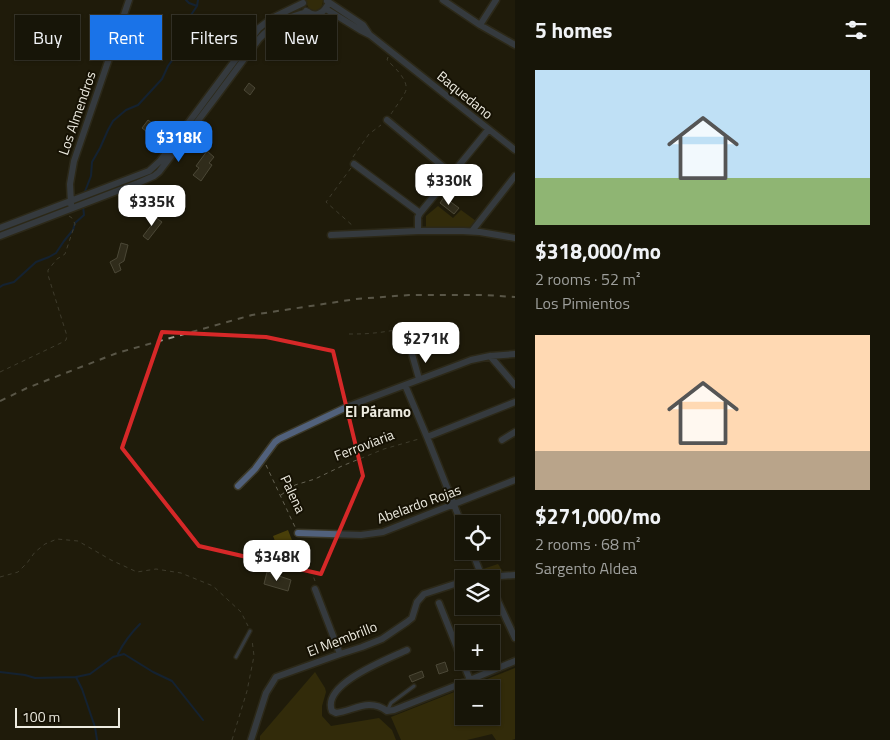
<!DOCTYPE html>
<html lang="en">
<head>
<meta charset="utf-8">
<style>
	:root { --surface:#171508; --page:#242216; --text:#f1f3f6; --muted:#9e9f9c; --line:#363429; --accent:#1a73e8 }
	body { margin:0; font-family:"Titillium Web",sans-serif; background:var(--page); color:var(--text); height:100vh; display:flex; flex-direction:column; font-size:19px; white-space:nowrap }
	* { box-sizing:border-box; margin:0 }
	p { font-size:16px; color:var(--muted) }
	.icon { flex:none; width:28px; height:28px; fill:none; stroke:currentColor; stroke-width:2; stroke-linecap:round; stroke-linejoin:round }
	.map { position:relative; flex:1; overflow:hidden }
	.sheet { display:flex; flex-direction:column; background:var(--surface); width:375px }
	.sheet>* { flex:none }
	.top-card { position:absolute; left:15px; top:15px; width:425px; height:45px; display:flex; gap:10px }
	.buttons { position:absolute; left:455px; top:515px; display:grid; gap:10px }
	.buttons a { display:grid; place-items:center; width:45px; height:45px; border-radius:0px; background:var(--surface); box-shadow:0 1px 4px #0004,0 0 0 1px var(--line); font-size:25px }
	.scale { position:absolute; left:15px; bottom:12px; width:105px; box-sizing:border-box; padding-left:5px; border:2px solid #edebe0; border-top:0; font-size:14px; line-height:18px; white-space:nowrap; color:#edebe0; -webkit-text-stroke:4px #161204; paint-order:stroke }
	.price { position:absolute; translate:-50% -42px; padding:0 11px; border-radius:10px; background:#fff; color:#222; font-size:16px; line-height:32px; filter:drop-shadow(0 1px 2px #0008) }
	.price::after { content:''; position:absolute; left:50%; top:30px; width:15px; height:11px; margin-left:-8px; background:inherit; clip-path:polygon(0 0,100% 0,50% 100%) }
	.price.selected { background:var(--accent); color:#fff }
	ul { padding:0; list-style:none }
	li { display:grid; align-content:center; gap:10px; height:265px; padding:0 20px }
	li span { display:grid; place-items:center; height:155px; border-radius:0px; color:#555 }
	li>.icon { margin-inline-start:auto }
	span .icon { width:90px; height:90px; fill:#fffc; stroke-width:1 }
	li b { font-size:21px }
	h2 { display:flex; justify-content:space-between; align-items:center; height:60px; padding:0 20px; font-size:21px }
	.chip { padding:0 18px; border-radius:0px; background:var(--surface); box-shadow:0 1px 4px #0004,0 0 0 1px var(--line); font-size:18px; line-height:45px }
	.chip.selected { background:var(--accent); color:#fff }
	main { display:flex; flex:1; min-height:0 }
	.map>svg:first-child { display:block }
</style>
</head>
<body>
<main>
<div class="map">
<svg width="515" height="740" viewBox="0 0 515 740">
	<rect width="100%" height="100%" fill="#1f1c0b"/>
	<!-- green -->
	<path fill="#493f09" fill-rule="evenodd" d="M306 0H323C323 14 307 14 306 0Z
		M438 206 453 218 461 210 476 221 470 229 426 227V216Z
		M288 530 299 558 284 564 273 536Z
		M498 564 503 572 486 575 483 569Z
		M515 668V739L512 740H496L492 734 467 740H401L391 717ZM464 689H491V716H464Z
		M315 672 325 688 326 692 322 706V716L331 726 379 718 392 730 396 740H260V736Z"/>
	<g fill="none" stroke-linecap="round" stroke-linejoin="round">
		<!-- stream -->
		<path stroke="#072a61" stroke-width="2" d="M186 0 189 3 197 6
			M84 194 91 176 92 162 100 148 108 130 113 121 126 110 138 105 162 79 168 66 178 52 184 39 191 15 197 6 198 0
			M0 287 3 285 14 282 36 262 49 257 56 253 64 241 73 230 75 223 84 215 83 206
			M118 654C124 642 130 634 140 624
			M0 672 25 675 35 678 76 677 90 674 113 657 124 654 153 672 172 681 203 720
			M76 677 82 689 95 727 97 740"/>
	</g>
	<!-- building -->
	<path fill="#454130" stroke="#817d6a" d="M249 83 255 88 250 95 244 90Z
		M148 120 161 130 155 138 142 128Z
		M207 151 214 157 209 163 212 165 201 181 193 175 199 168 196 166Z
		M444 197 459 208 454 214 440 203Z
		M152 215 162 222 148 240 143 236 153 223 149 219Z
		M121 243 128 245 124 261 119 264 121 270 115 273 110 262 117 258Z
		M267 572 291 580 288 591 264 584Z
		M445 662 448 671 439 674 436 665Z
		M422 671 424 677 412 682 409 676Z"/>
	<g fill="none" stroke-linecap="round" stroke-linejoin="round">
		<!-- lane casing -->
		<g stroke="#3c3929" stroke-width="5.5">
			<path id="lane" d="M236 657 250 631
				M387 711 391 703 414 686"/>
		</g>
		<!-- street casing -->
		<g stroke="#3c3929" stroke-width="9">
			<path id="street" d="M443 0 480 25 515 45
				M327 1 363 25 369 34
				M326 9 360 30 370 35 515 150
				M306 11C314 17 322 15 327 6
				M480 25 496 0
				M387 120 452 174
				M354 164 420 213
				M71 204 70 184 74 161 129 0
				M0 228 149 171 160 161 259 28 272 18 303 3
				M418 231V217L420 213 488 130
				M472 231 515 176
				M331 235 418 231H463L480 232 515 238
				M0 236 138 183 154 176 159 172 216 97 259 39C273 24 288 17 308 12
				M412 354 419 379
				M490 356 515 385
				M405 385 427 437 464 530
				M427 437 515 402
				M502 440 515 432
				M238 486 255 469 275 442 279 439 349 406 458 365 471 360 490 356 515 354
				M298 533 361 535 383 532 515 480
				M472 551 482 577
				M476 579 487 577 515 575
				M491 586 515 638
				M315 589 340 654
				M439 603 470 680
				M407 650C388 659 321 684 332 711L336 713C355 710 369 698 387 711L394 710 470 680 515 661
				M251 740 266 693 276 677 340 654 362 647 382 639 407 622 412 618 417 602 424 594 464 581"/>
		</g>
		<!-- path -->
		<path stroke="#656253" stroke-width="1" stroke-dasharray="4 4" stroke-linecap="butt" d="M388 57 387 60C394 67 408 79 406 90 405 95 394 109 391 114
			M353 157 369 134 381 125
			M351 168 326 202 353 226
			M349 334C357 334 365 334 374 333 388 332 403 327 417 331L418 338 414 347
			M0 372 63 342 66 340 67 336 48 275V270L57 259 65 254 75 224 72 218 69 216
			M266 465 295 527
			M281 495 295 485 315 479 342 466 384 449 419 439
			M300 540 315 581
			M0 577 18 572 27 563 35 552 45 544 57 539 78 541 111 560 137 572 156 569 181 573 213 586 241 612 248 626
			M232 740 247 691 254 656 252 640"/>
		<!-- lane -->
		<use href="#lane" stroke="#51617c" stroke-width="3"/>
		<!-- street -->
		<use href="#street" stroke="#51617c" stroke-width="6"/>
		<!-- rail -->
		<path stroke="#a19e91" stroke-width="2" stroke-dasharray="6 6" stroke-linecap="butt" d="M0 401 27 388 117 353 252 315 356 299 409 295H485L515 297"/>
	</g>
	<!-- marked area -->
	<path d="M0 0H515V740H0ZM162 332 266 337 333 351 363 476 321 574 199 546 122 448Z" fill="#1f1c0b" fill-opacity=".55" fill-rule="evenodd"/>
	<path fill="none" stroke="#d62828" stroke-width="4" stroke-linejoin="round" d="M162 332 266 337 333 351 363 476 321 574 199 546 122 448Z"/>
	<g text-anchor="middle" stroke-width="4" stroke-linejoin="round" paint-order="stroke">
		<!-- street labels -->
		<g font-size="14" fill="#edebe0" stroke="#161204">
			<text transform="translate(465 95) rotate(39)" y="5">Baquedano</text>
			<text transform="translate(77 113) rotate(-71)" y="5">Los Almendros</text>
			<text transform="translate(364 445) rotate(-21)" y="5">Ferroviaria</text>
			<text transform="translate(293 494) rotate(65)" y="5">Palena</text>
			<text transform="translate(419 504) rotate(-20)" y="5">Abelardo Rojas</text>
			<text transform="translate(342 639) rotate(-21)" y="5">El Membrillo</text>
		</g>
		<!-- neighbourhood labels -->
		<g font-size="15" font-weight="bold" fill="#edebe0" stroke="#161204">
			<text x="378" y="417">El Páramo</text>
		</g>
	</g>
</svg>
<div class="buttons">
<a><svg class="icon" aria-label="locate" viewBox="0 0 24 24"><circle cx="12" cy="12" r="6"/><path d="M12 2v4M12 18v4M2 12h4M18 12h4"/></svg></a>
<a><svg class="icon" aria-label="layers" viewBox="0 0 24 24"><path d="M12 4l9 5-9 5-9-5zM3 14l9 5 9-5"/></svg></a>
<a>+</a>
<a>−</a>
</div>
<div class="scale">100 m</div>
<b class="price selected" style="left:179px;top:163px">$318K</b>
<b class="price" style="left:449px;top:206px">$330K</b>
<b class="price" style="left:152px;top:227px">$335K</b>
<b class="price" style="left:426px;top:364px">$271K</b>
<b class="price" style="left:277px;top:582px">$348K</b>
<div class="top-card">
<a class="chip">Buy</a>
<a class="chip selected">Rent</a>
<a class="chip">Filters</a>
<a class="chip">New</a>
</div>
</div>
<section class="sheet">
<h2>5 homes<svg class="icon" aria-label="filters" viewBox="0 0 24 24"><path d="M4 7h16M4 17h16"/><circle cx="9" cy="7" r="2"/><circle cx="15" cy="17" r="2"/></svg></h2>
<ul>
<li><span style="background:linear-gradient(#bfe0f5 70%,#8fb573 0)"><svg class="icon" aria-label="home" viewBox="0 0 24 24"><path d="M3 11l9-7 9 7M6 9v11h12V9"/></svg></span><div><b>$318,000/mo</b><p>2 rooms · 52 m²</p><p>Los Pimientos</p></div></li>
<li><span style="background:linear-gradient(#ffd9b3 75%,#b9a48a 0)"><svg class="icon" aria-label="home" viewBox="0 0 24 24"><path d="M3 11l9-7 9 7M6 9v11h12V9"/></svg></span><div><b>$271,000/mo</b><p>2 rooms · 68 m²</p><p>Sargento Aldea</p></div></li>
</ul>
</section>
</main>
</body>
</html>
